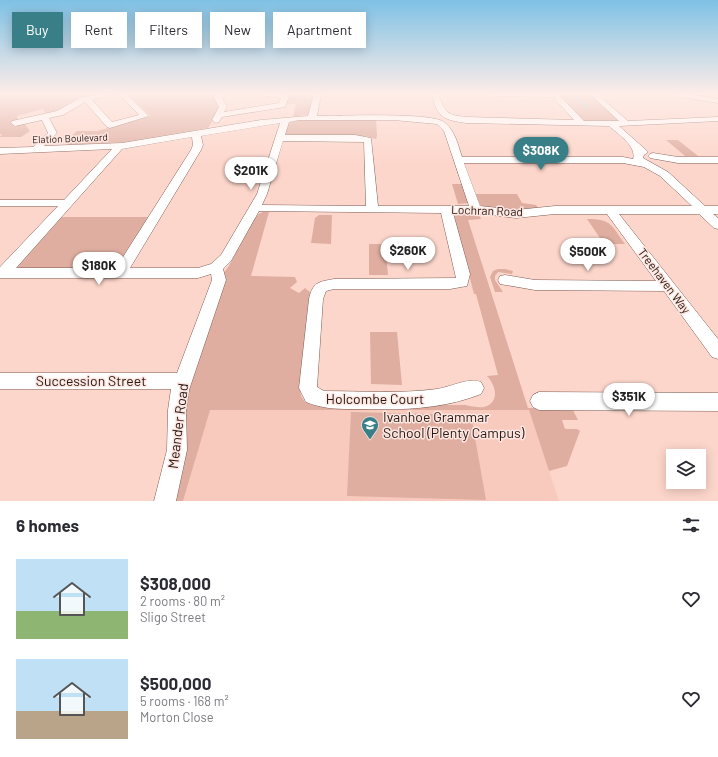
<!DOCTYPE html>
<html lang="en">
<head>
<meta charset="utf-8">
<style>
	:root { --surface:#fff; --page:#f2f2f3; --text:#2b2b33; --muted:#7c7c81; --accent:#387f88 }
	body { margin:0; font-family:Barlow,sans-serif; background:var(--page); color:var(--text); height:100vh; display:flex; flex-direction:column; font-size:15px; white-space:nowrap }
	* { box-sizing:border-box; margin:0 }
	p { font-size:13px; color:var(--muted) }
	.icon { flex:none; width:22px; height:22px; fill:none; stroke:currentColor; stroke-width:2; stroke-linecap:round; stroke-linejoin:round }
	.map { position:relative; height:501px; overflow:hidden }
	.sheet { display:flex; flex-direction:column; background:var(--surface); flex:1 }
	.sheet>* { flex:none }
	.top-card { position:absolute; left:12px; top:12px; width:400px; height:36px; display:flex; gap:8px }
	.buttons { position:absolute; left:666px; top:449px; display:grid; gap:8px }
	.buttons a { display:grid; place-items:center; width:40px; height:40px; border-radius:0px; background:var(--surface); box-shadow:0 2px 10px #0003; font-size:20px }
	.price { position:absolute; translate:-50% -34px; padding:0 9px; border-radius:14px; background:#fff; color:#222; font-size:13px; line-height:26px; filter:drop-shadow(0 1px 2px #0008) }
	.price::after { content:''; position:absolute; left:50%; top:24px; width:12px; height:9px; margin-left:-6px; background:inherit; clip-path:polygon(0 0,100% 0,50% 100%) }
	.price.selected { background:var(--accent); color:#fff }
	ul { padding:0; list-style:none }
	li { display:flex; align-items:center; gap:12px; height:100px; padding:0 16px }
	li span { display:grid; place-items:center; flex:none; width:112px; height:80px; border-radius:0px; color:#555 }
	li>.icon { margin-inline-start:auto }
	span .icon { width:48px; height:48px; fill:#fffc; stroke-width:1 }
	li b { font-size:17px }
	h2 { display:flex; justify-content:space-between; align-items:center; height:48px; padding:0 16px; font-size:17px }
	.chip { padding:0 14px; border-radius:0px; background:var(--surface); box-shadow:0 2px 10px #0003; font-size:14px; line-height:36px }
	.chip.selected { background:var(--accent); color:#fff }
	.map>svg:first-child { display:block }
</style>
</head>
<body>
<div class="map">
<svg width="718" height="501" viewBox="0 0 718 501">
	<rect width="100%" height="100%" fill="#fdd6cb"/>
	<!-- built -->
	<path fill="#f8c9bd" d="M209 410H529L559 501H183Z"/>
	<!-- green -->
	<path fill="#dfaea1" d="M0 94H107L72 102 66 106H69L47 115 43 109 17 116 18 120 12 124 15 127 24 123 30 131 21 137H0L2 134H0Z
		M127 94H219L216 98 222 106 208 128 124 142 67 145 71 140H67L77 131H97L151 116Z
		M276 94H314L309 114 293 117 296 104H284L287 95Z
		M557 94H590L619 121H583Z
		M306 119 376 120 377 136 376 139 366 136H291L285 134 290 121Z
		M666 140H678L698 156H685Z
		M452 184H463L469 203 458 204Z
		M475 194H517L522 203 536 205 538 208C526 210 490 211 481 205 477 203 476 198 475 194Z
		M263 212H269L251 276 295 277 297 282 290 288 299 293 305 288 311 293 300 388 301 396 305 402 318 405H465C472 406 481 409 487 406 500 400 495 384 487 376L498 375 476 294H474L454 216 459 213 478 212 481 219 468 220 528 408H572L578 420H562L565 429H577L580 431 567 466 549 471 529 410H210L183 501H173L185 404 222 274C237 262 244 218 263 212Z
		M319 215H332L331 244 311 243 315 218Z
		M58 217H149L118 264 112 268H19L17 266Z
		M587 219C612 219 611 225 625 244H604Z
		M369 244H385L388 275H369Z
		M498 269H505L513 271 512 274 498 272 495 276V280L503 292H495L490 277 493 271Z
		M370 332H397L402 385 371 384Z
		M351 412 471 415 486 500 347 496Z"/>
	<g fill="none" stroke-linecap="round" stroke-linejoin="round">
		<!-- stream -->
		<path stroke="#7fd5e1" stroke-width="2" d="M573 94 588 107"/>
		<!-- minor casing -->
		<g stroke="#7e5c53" stroke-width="1">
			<path id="minor" d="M101 94H114L92 100 112 122 139 115 119 94H126L149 116 110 128 107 127 85 102 63 115 49 118 57 133 44 146 122 143 261 120 308 116 314 94H321L317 116C339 116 430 112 444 122 455 130 458 145 462 157H623L633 159C637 146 618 134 609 126L467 123C444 120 437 118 432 94H438C446 113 446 115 467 117L574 120 553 97 493 96 490 94H558L584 121H619L590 94H597L628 121 718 117V121L619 126 646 150 648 152 644 155 643 158 668 172 705 206H718V214H713L718 218V229L714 228 699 214H619L718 339V359L712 357 664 291 535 290 500 284 498 280 500 276 505 275 535 280 656 281 607 214H555L516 218 482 214 453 213 470 274 467 286 450 289H334L326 291 323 299 317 387 324 391C362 391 400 394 437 389 451 387 469 377 481 382L484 388 481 394C443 409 404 410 363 409 342 409 326 410 306 402L299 388 309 299C313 282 318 282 334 279L456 278 441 213 259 211 231 261 223 269 226 280 189 390 186 410 187 450 176 501H154L167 450 168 410 171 389H0V373H177L212 280 211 274 198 278H0V267L58 206H0V200H64L112 149 0 154V148L33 147 48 133 42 120 15 126 11 123 12 121 57 111 80 98ZM299 120H394L437 124 444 131 469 206H378L371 138 355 135H285L289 122ZM280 123 257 194 221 255 211 264 198 268H130L201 150 203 145 201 136ZM192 137 193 145 191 150 116 268H16L122 149ZM283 141 364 142 366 206 262 205 267 194ZM464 163H623L644 167 660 176 692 206H555L516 210 480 206Z
				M217 94H225L222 97 227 107 224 112 279 103 281 98 265 96V94H284L289 96 285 107 222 117 219 122 216 123 212 120 219 107 214 97Z
				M671 94H687L718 99V103L675 96Z
				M653 153 678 157H718V163H678L650 158 648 156 650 154Z
				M539 392 718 393V411L539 410 533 407 530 401 533 395Z"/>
		</g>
		<!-- minor -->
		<use href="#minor" fill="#fff" fill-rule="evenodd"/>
	</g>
	<!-- sky -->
	<linearGradient id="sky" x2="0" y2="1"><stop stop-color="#7ec1e5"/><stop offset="0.57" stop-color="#feede8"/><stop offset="1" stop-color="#feede8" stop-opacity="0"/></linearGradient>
	<rect width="718" height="164" fill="url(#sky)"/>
	<!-- icons -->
	<defs>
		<g id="school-pin" transform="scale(0.9)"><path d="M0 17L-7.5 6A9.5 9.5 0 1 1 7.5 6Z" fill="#387f88" stroke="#ffe7e1"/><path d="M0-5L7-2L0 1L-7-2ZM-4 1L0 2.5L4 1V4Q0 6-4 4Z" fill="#fff"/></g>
	</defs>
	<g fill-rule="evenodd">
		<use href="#school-pin" x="370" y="425"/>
	</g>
	<g text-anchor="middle" stroke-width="3" stroke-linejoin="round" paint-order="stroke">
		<!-- far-street labels -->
		<g font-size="10" fill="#251714" stroke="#ffe7e1">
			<text transform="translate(70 138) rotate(-2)" y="4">Elation Boulevard</text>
		</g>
		<!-- street labels -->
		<g font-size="12" fill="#251714" stroke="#ffe7e1">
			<text transform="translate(487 211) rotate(2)" y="4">Lochran Road</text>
			<text transform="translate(664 281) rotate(53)" y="4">Treehaven Way</text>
		</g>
		<!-- near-street labels -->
		<g font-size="14" fill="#251714" stroke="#ffe7e1">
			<text x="91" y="386">Succession Street</text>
			<text x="375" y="404">Holcombe Court</text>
			<text transform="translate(178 426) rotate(-83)" y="5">Meander Road</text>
		</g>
		<!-- near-poi labels -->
		<g font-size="14" fill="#251714" stroke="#ffe7e1" text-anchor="start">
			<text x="383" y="422">Ivanhoe Grammar<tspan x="383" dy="16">School (Plenty Campus)</tspan></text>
		</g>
	</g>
</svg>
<div class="buttons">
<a><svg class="icon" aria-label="layers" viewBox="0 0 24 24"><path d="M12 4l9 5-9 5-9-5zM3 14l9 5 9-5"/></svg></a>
</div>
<b class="price selected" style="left:541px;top:171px">$308K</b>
<b class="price" style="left:251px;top:191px">$201K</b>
<b class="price" style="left:408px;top:271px">$260K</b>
<b class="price" style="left:588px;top:272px">$500K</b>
<b class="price" style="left:99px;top:286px">$180K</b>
<b class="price" style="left:629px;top:417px">$351K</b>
<div class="top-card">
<a class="chip selected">Buy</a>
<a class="chip">Rent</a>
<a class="chip">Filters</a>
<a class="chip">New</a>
<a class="chip">Apartment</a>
</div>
</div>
<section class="sheet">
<h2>6 homes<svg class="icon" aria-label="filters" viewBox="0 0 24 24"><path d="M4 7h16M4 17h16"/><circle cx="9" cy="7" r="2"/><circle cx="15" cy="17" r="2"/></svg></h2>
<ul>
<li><span style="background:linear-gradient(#bfe0f5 65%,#8fb573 0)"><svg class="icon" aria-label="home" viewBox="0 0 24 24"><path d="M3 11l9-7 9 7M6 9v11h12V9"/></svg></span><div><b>$308,000</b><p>2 rooms · 80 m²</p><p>Sligo Street</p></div><svg class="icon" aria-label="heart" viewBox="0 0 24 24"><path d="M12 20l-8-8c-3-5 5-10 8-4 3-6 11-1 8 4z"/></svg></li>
<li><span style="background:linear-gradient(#bfe0f5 65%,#b9a48a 0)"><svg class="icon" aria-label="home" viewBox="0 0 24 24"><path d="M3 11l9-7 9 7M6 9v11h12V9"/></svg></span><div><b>$500,000</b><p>5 rooms · 168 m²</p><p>Morton Close</p></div><svg class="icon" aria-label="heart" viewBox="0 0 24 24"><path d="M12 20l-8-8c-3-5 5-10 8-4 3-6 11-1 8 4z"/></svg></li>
</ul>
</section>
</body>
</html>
